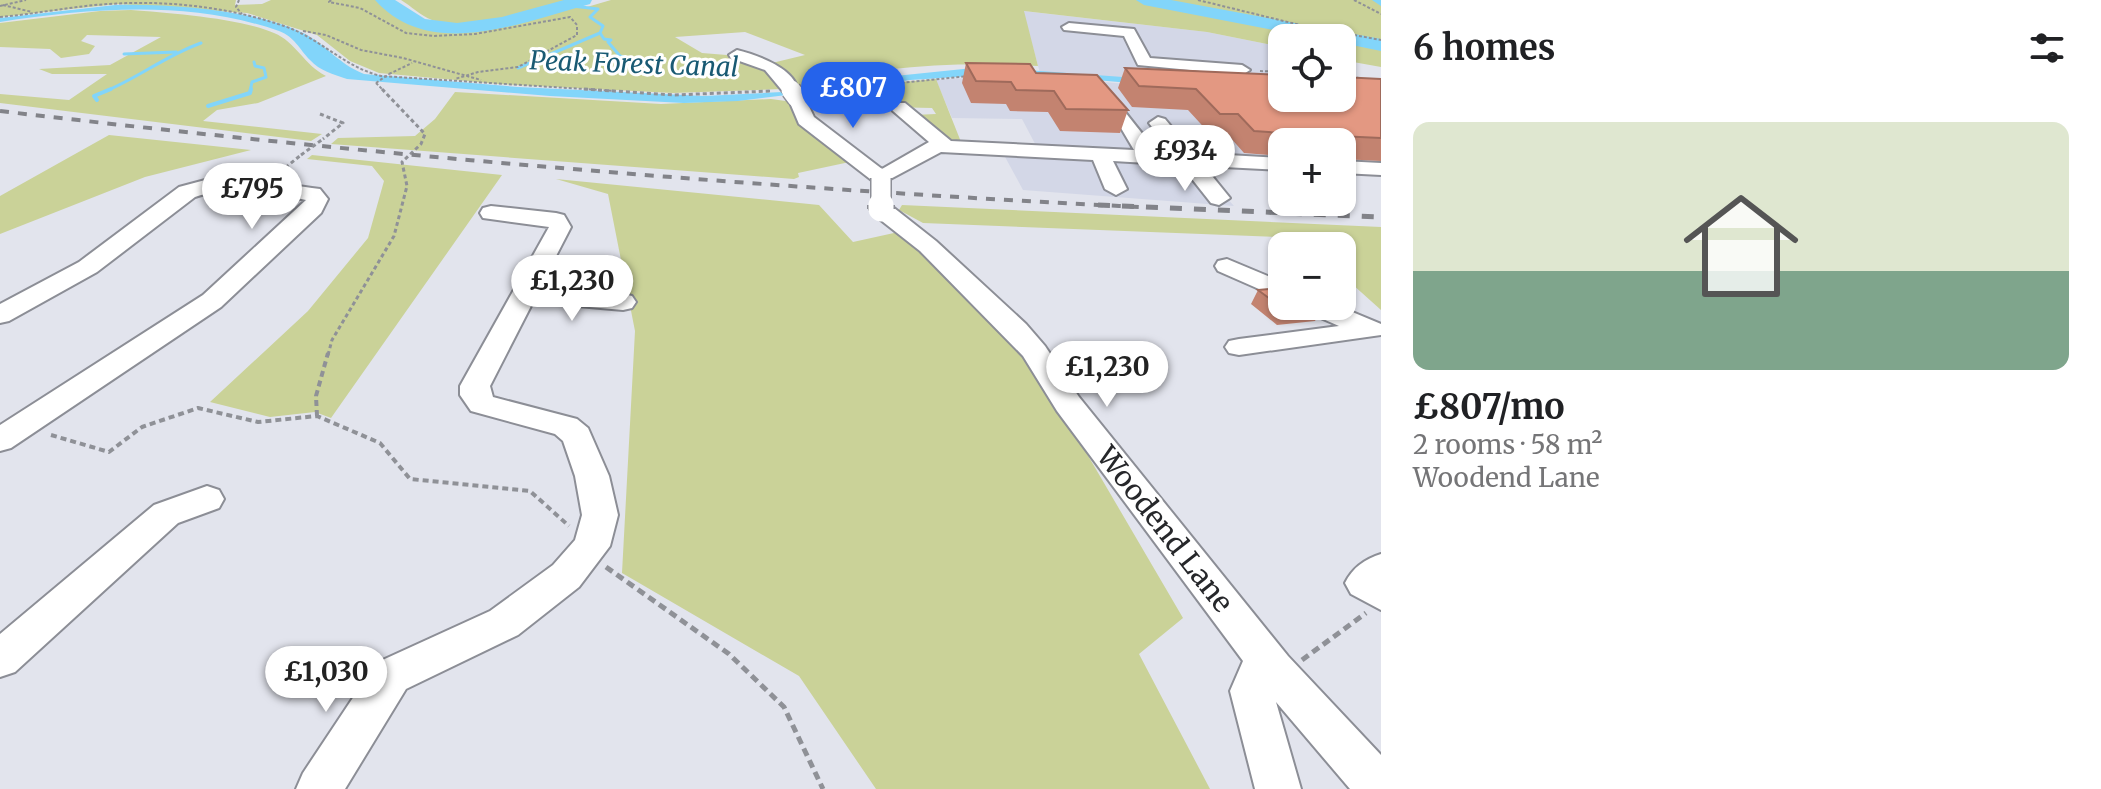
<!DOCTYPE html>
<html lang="en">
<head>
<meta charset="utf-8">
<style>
	:root { --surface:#fff; --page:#f6f6f6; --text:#202124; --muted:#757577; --accent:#2563eb }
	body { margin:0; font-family:Merriweather,serif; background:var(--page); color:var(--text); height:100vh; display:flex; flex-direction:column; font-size:30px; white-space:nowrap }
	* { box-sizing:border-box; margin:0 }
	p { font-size:26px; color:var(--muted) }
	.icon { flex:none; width:44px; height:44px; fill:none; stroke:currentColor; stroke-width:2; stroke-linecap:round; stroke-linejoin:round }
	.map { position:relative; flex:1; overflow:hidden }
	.details { display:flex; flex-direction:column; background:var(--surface); width:720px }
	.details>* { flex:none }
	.tools { position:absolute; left:1268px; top:24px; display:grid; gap:16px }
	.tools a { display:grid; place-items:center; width:88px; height:88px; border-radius:16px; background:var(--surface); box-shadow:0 2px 6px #0004; font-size:40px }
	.price { position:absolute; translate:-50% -68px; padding:0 18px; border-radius:28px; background:#fff; color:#222; font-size:26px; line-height:52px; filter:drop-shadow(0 2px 4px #0008) }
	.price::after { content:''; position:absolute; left:50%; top:48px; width:24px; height:18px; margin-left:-12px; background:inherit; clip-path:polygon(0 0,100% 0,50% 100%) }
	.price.current { background:var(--accent); color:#fff }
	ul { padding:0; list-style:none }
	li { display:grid; align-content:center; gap:16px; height:424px; padding:0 32px }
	li span { display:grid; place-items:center; height:248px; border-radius:16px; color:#555 }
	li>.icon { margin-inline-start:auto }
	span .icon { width:144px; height:144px; fill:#fffc; stroke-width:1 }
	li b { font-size:34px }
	h2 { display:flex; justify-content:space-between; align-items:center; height:96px; padding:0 32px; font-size:34px }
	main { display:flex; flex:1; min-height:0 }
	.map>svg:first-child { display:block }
</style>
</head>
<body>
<main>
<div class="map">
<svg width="1381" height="789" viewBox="0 0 1381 789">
	<rect width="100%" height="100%" fill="#e2e4ed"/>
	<!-- built -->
	<path fill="#d3d7e7" d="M1023 11 1207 32 1282 47V89L1040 73Z
		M996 76 1048 77 1282 98H1381V172L1342 170V142H1282V167L1196 164 1234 206 1023 190 1004 155 1042 157 1022 119 952 118 936 80Z"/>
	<!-- green -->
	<path fill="#cad298" d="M0 0H236L235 5 262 4 271 0H383L417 23 445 27 488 23 565 5 587 7 611 0H1381V67L1342 60V38H1282V47L1207 32 1024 11 1038 66C958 61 874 66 796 87L790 73 772 63 805 55 745 32 675 37 702 53 739 56 771 67 781 89 673 93 499 84 379 73 350 61 317 35 247 13 117 4 0 17Z
		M401 0H574C537 9 469 34 432 20 421 16 411 6 401 0Z
		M131 10C169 13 240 18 274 33 296 42 304 65 326 76L258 103 217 110 203 121 322 134 311 141 0 103V94L69 100 107 74H52L39 69 110 65 161 37 87 35 81 41 95 46 89 54 61 58 50 49 0 47V23L100 11Z
		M936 79 963 147 937 146 913 115 936 114 932 108 887 107 878 100 816 102 809 92 868 86 878 91 887 90 881 84Z
		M455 92 661 104 771 99 793 102 794 115 804 125 859 160 798 173 799 177 794 179 331 144 338 138 415 136 435 119Z
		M109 135 251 150 145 177 0 234V196Z
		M312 155 502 175 331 418 315 412 270 417 210 402 308 311 368 238 384 181 372 166 307 159Z
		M556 179 819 205 853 242 903 231 977 299 1042 377 1183 618 1139 654 1210 789H876L799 676 622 573 635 331 608 194Z
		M902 205 1381 227V310L1342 275V246H1311L1302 238 923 223 899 210Z"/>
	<!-- water -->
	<path fill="#82d5fa" d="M115 5C167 3 257 10 303 33 327 45 337 63 364 74L518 87 704 96 782 92 827 83 983 67 1178 81 1176 87 1050 76 989 75 910 80 738 101 684 103 550 96 347 79C333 74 320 71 310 60 299 49 295 37 279 31 190 0 92 8 0 22V18Z"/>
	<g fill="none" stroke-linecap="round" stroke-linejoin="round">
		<!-- stream-far1 -->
		<path stroke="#82d5fa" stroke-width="3" d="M564 5 598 9 590 17 603 26 600 33 604 39 611 40 608 42 620 56 633 59 635 73
			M124 54 176 52
			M518 68 600 33
			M106 91C138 78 165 56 201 43
			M250 91 252 82 266 77 264 68 255 66 254 62"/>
		<!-- stream -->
		<path stroke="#82d5fa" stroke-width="4" d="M97 100 94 96 111 89
			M208 106 250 93 251 89"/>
		<!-- river -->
		<path fill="#82d5fa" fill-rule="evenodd" d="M375 0H395L425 19 457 23 502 17 564 0H592L590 4C523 22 430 62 375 0Z
			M1136 0H1171L1381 39V51L1342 43V38H1315L1144 5Z
			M1372 0H1381V6Z"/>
		<!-- minor casing -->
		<g stroke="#8c8e96" stroke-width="4">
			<path id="minor" d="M1069 23 1134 29 1150 58 1242 65 1250 70 1242 75 1138 65 1124 36 1064 30 1062 27Z
				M737 50C757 55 798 69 798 93L803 94 814 117 882 169 929 142 893 111 890 107 893 103H905L951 141 1134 150 1121 128 1090 90 1099 85 1105 86C1113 96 1153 149 1158 151 1162 153 1167 152 1171 152L1149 123 1158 117 1165 119 1193 153 1282 158V170L1204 166 1230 198 1219 205 1211 203 1181 165 1113 161 1127 189 1116 195 1105 189 1093 160 941 152 881 184 874 182 799 124 788 98 790 95 785 94 765 70 731 58 729 55Z
				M1342 161 1381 163V175L1342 173Z
				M236 177 312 188 320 189 328 199 321 213 221 307 11 448 0 451V425L203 295 306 200C269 192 231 185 195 197L97 272 9 321 0 323V304L79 262 179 187 209 179Z
				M881 202 889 204 936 241 1026 324 1045 346 1079 397 1288 656 1381 755V789H1350L1276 702 1301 789H1255L1230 691 1243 661 1057 411 1023 356 920 251 873 214 870 209Z
				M491 206 556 213 564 215 571 227 540 287 623 294 632 296 636 302 632 308 623 310 533 302 490 386 493 397 577 419 588 428 609 476 618 515 610 546 579 587 518 635 406 689 345 789H296L303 773 376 663 490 611 553 565 575 540 582 515 575 476 563 441 555 434 471 411 460 395V386L549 227 483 218 480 213 483 208Z
				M1227 259 1282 282V299L1218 271 1215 266 1218 261Z
				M1303 306H1338L1381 324V335L1239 355 1229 353 1225 347 1229 341 1239 339 1339 326 1307 312Z
				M207 486 219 490 224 499 219 508 178 523 15 672 0 677V634L154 505Z
				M1381 554V610L1351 594 1345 583C1353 567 1365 559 1381 554Z"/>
		</g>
		<!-- path-far3 -->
		<path stroke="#8f9197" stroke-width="2" stroke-dasharray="3 2" stroke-linecap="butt" d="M239 0 236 7 242 14
			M331 0 329 2 360 8 406 33 434 36 475 34 570 17 577 25V35L518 67 478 72 455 79
			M1198 0 1300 25 1381 40
			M1354 0 1381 14
			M3 5 32 12
			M0 6 26 0
			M0 17C36 14 73 6 109 4 167 0 229 7 284 26 320 38 344 67 381 76L615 91
			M303 31 326 35 361 50 403 58 481 80
			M1260 71 1282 72
			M389 74 412 63
			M1342 76 1359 78
			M376 83 384 91
			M767 91H771
			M822 91 968 76"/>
		<!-- path-far2 -->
		<path stroke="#8f9197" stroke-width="3" stroke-dasharray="4 3" stroke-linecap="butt" d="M584 89 674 95 771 91
			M814 92 841 89
			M320 114 343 123 323 139
			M280 172 301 155
			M328 355 332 340 394 236 407 186 402 162 421 144 425 134 382 89"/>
		<!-- path-far1 -->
		<path stroke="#8f9197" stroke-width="4" stroke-dasharray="6 4" stroke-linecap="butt" d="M317 416 316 396 328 353
			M51 435 109 452 142 427 198 408 258 422 317 416 380 443 410 479 530 491 569 526"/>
		<!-- path -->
		<path stroke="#8f9197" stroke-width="5" stroke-dasharray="8 5" stroke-linecap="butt" d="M606 567 729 654 784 707 823 789
			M1302 660 1366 613"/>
		<!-- minor -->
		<use href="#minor" fill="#fff" fill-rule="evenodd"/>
		<!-- rail-far1 -->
		<path stroke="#828389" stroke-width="4" stroke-dasharray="9 9" stroke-linecap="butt" d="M0 111C379 156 758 188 1139 207"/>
		<!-- rail -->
		<path stroke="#828389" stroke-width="5" stroke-dasharray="12 12" stroke-linecap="butt" d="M1098 205 1381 217"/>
		<!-- minor-bridge-far1 casing -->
		<g stroke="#8c8e96" stroke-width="22" stroke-linecap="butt">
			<path id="minor-bridge-far1" d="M791 90 797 98
				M881 178V207"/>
		</g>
		<!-- minor-bridge casing -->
		<g stroke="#8c8e96" stroke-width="28" stroke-linecap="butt">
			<path id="minor-bridge" d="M881 205V209"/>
		</g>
		<!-- path-bridge-far1 -->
		<path stroke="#8f9197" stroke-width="2" stroke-dasharray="3 2" stroke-linecap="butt" d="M376 83 389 74"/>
		<!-- path-bridge -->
		<path stroke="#8f9197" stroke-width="3" stroke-dasharray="4 3" stroke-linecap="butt" d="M301 155 323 139"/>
		<!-- minor-bridge-far1 -->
		<use href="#minor-bridge-far1" stroke="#fff" stroke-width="19"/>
		<!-- minor-bridge -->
		<use href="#minor-bridge" stroke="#fff" stroke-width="25"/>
	</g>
	<!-- wall -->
	<path fill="#c38370" d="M966 63 1128 110 1120 133 1060 131 1048 112 1010 111 1006 104 971 103 962 83Z
		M1125 68 1381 79V161L1342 159V142H1282V156L1244 153 1229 136 1211 135 1188 110 1132 107 1118 88Z
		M1258 290 1323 306 1315 321 1277 325 1251 304Z"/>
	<!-- building -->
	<path fill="#e39882" stroke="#9f6a5b" stroke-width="2" d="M966 63 1030 64 1036 73 1097 75 1128 110 1066 109 1054 91 1016 90 1011 82 976 81Z
		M1125 68 1282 75V98H1342V77L1381 79V138L1295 134 1254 131 1238 114H1220L1196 89 1139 86Z
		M1282 288V306H1323L1285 310 1258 290Z"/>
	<g text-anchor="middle" stroke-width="6" stroke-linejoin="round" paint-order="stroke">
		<!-- far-water labels -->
		<g font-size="26" font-style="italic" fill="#195a73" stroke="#fff">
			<text transform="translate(634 64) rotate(2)" y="9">Peak Forest Canal</text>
		</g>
		<!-- street labels -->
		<g font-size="28" fill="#26272a" stroke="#fff">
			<text transform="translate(1165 529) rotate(52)" y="10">Woodend Lane</text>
		</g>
	</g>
</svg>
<div class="tools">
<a><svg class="icon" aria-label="locate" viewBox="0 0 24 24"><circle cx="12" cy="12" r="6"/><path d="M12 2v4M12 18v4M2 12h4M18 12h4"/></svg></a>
<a>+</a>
<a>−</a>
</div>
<b class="price current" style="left:853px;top:130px">£807</b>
<b class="price" style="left:1185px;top:193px">£934</b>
<b class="price" style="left:252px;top:231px">£795</b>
<b class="price" style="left:572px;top:323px">£1,230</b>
<b class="price" style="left:1107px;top:409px">£1,230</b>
<b class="price" style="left:326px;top:714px">£1,030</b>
</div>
<section class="details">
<h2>6 homes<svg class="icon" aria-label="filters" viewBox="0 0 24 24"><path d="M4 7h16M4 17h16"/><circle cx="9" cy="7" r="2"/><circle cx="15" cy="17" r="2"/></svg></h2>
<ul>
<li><span style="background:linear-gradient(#dfe7d0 60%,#7fa58c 0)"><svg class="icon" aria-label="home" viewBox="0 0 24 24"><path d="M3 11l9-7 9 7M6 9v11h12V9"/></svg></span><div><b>£807/mo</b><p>2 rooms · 58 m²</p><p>Woodend Lane</p></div></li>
</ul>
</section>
</main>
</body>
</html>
